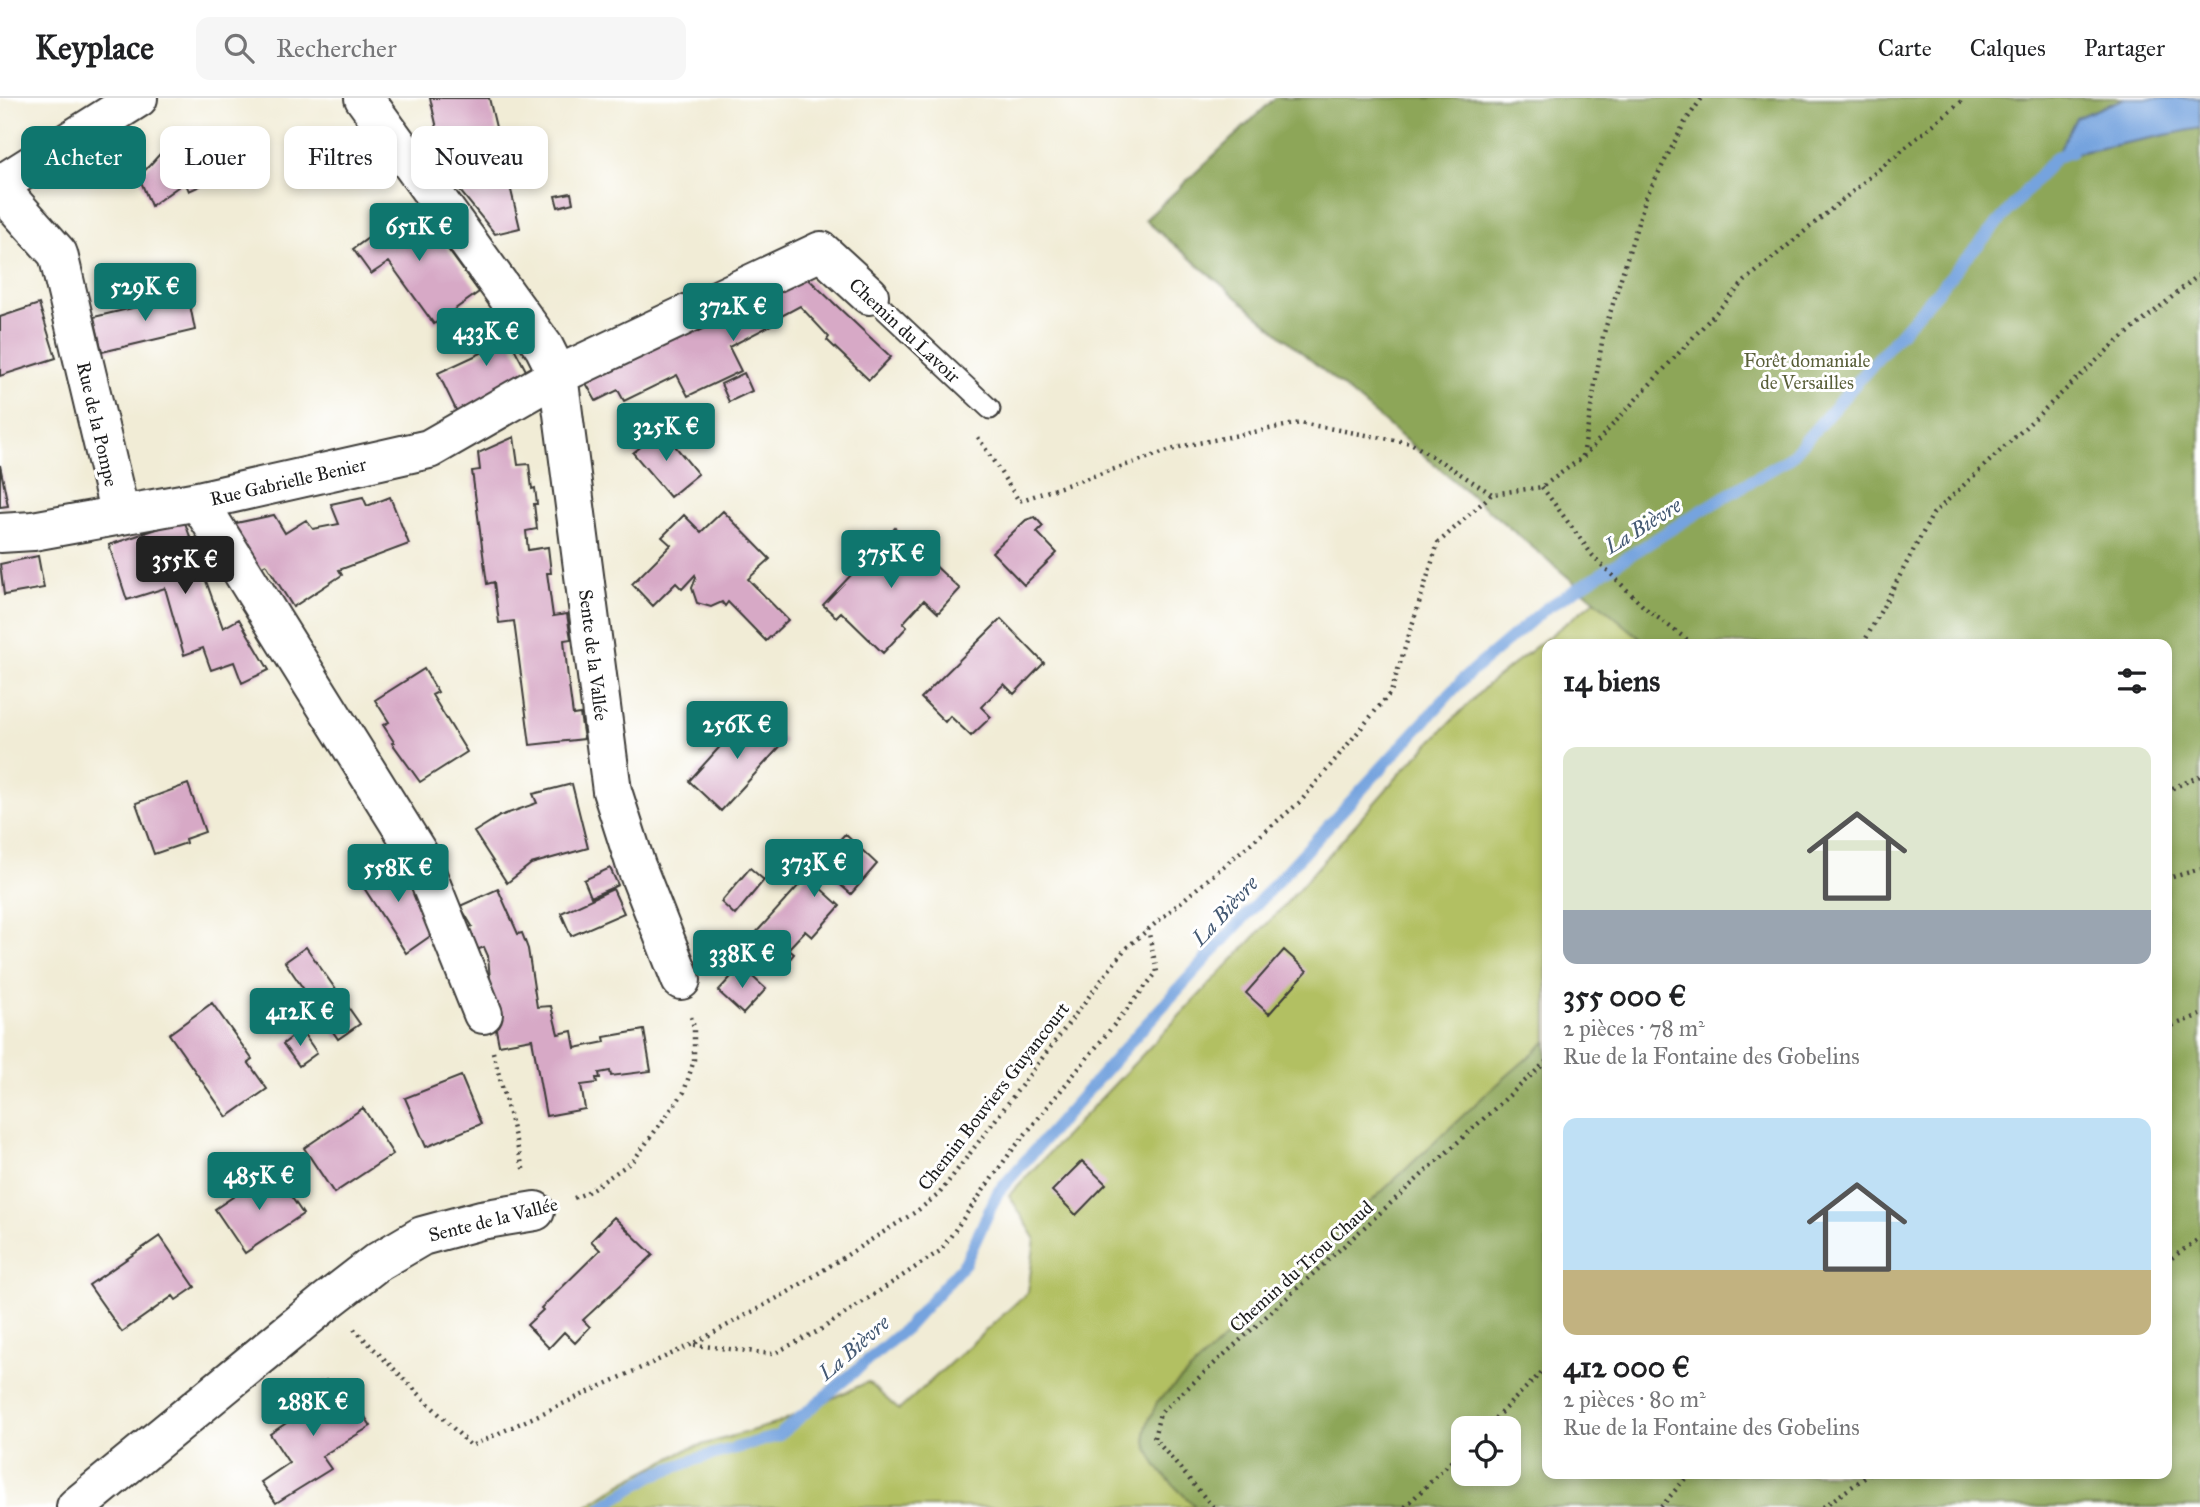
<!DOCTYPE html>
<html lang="fr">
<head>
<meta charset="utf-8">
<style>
	:root { --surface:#fff; --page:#f6f6f6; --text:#202124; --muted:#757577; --line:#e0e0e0; --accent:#0f766e }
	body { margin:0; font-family:"IM FELL Great Primer",serif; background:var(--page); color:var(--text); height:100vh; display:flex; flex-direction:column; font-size:26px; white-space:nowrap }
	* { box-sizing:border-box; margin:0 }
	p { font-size:23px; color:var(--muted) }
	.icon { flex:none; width:38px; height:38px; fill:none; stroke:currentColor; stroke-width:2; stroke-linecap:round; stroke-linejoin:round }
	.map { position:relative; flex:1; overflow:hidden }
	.panel { position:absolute; left:1542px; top:541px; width:630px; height:840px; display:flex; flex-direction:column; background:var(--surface); border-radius:14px; box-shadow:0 4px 10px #0003 }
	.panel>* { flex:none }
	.guide { position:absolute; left:21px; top:28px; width:665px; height:63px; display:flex; gap:14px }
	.fabs { position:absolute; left:1451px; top:1318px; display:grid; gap:14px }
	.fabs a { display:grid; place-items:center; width:70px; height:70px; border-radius:14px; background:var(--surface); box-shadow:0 4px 10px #0003; font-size:35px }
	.price { position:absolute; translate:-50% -60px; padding:0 16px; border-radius:7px; background:var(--accent); color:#fff; font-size:23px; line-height:46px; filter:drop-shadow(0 2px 4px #0008) }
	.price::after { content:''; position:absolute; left:50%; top:42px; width:21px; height:16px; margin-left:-10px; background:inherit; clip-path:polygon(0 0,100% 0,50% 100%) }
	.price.on { background:#222; color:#fff }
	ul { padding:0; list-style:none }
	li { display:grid; align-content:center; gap:14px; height:371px; padding:0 21px }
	li span { display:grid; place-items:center; height:217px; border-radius:14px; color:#555 }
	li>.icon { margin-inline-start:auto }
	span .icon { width:126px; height:126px; fill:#fffc; stroke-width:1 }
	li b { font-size:30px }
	h2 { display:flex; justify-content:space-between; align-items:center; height:84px; padding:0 21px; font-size:30px }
	.chip { padding:0 24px; border-radius:14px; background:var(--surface); box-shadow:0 4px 10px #0003; font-size:24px; line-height:63px }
	.chip.on { background:var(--accent); color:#fff }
	header { display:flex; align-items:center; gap:42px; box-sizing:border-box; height:98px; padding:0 35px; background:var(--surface); border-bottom:2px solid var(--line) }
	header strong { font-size:33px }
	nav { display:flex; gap:38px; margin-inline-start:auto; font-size:24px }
	.search { width:490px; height:63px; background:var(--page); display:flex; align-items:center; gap:18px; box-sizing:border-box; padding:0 24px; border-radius:14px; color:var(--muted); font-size:26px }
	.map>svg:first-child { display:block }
</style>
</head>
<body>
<header>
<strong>Keyplace</strong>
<div class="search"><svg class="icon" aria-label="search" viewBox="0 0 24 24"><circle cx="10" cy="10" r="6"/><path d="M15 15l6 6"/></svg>Rechercher</div>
<nav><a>Carte</a><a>Calques</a><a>Partager</a></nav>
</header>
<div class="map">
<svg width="2200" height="1409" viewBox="0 0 2200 1409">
	<rect width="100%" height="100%" fill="#fff"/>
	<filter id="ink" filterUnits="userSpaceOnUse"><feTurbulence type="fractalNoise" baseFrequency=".0143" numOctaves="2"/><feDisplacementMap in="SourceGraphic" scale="14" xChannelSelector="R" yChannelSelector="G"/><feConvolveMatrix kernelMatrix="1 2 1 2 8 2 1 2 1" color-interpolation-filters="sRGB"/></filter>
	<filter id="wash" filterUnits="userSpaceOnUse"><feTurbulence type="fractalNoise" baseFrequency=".00686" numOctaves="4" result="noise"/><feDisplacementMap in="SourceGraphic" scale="28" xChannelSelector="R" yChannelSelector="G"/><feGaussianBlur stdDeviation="1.57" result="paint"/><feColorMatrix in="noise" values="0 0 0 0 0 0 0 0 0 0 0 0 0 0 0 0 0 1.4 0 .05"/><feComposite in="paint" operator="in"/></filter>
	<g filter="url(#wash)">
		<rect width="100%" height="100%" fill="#f1ecd6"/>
		<!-- green -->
		<path fill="#b2c062" stroke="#676e3f" stroke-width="2" d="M1598 500 1651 546H1547V943L1484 998 1157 1304 1164 1377 1196 1409H586L624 1384 688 1351 778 1325 868 1284 899 1312 1028 1194 1035 1140 1009 1097 1282 810 1406 669 1487 587Z"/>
		<!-- forest -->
		<path fill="#8da658" stroke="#54613a" stroke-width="2" fill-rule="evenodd" d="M1275 0H2125L2076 20 2057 59 2200 30V1409H1196C1176 1389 1147 1367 1145 1336 1145 1327 1154 1313 1157 1304L1484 998 1547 943V1376H2166V546H1647L1145 122ZM1463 1330H1508V1376H1463Z"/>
		<!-- water -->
		<path fill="#75a3de" stroke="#48607d" stroke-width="2" d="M2125 0H2200V30L2056 59 2076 20Z"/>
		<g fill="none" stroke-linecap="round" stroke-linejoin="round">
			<!-- stream -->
			<path stroke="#75a3de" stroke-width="12" d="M602 1409 653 1377 697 1361 778 1338 906 1230 965 1165 998 1094 1139 934 1464 580 1545 511 1689 420 1790 360 2056 59 2071 54"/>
		</g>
		<g id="blocks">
			<!-- building -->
			<path fill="#d7a9c6" d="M430 0H489L520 130 495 136 448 78Z
				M178 36 200 88 189 93 185 84 151 108 139 79Z
				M571 95 573 105 558 109 555 98Z
				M415 106 479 194 434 226 389 164 371 176 353 151Z
				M801 174 891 259 869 282 827 242 829 239 800 208 772 223 773 226 729 249 741 273 688 298 677 277 624 303 618 292 596 303 582 278Z
				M188 197 195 232 102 254 94 219Z
				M39 206 56 260 0 278V219Z
				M493 214 516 243 512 246 530 280 457 314 438 275 492 250 478 222Z
				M744 275 752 293 729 304 721 286Z
				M662 332 698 376 670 399 633 355Z
				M514 339 518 367 529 366 532 391 535 390 537 406H534L537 431 526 433 528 452 548 449 551 475H547L553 518 567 516 571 541 564 542 568 580 573 617 580 616 584 641 530 647 514 523 499 525 494 484 487 486 472 373 480 372 478 355Z
				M0 367 8 408 0 409Z
				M363 399 367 408 390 399 409 446 339 472 342 477 293 509 266 466 255 472 227 427 274 417 285 435 306 422 313 431 339 426 331 406Z
				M723 413 770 461 748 481 788 522 766 543 728 504 725 508 722 504 711 509 697 505 692 490 696 480 695 477 682 491 676 485 653 508 632 486 671 447 662 439 684 417 701 434Z
				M1035 419 1043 428 1037 434 1057 455 1024 487 992 454 1026 422Z
				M184 422 223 530 239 521 269 572 242 585 234 564 211 572 203 550 184 557 165 490 127 502 109 447Z
				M895 430 960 491 938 515 924 502 903 525 907 529 883 555 841 514 836 519 823 507Z
				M38 458 44 490 4 497 0 466Z
				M1001 521 1044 565 1014 596 1004 586 981 609 991 619 971 638 950 618 945 624 921 600Z
				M424 571 438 594 432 597 467 654 420 684 392 645 394 644 383 627 389 624 375 602Z
				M752 613 785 643 721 713 689 683Z
				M188 686 205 734 185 741 186 745 154 756 136 705Z
				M572 686 588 750 531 766 507 785 474 734 500 718 537 705 533 696Z
				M845 736 877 766 851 796 829 777 819 789 840 808 812 839 805 833 788 851 794 856 785 867 753 838Z
				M392 757 439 832 406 855 357 779Z
				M610 770 618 787 591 799 584 782Z
				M750 770 764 782 735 817 721 804Z
				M498 791 518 836 522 835 528 851 537 909 551 908 558 936 572 933 575 950 605 944 604 939 644 932 651 973 611 978 610 973 599 975 600 980H596L597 985 581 987 585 1011 546 1018 532 941 499 947 493 916 488 858 484 849 472 854 460 834 472 828 460 808Z
				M613 791 624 815 571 838 561 815Z
				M306 849 360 926 338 941 285 864Z
				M1284 852 1307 873 1269 916 1246 895Z
				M741 868 766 891 743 916 718 893Z
				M212 905 252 961 248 964 267 991 227 1019 169 936Z
				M301 932 317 955 299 968 283 946Z
				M461 978 481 1026 426 1049 405 1000Z
				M363 1010 393 1056 334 1095 304 1050Z
				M1082 1063 1106 1086 1076 1117 1052 1093Z
				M273 1072 303 1116 245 1155 215 1111Z
				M614 1119 653 1157 583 1222 590 1229 575 1245 564 1234 549 1250 527 1227 543 1212 541 1210 600 1152 591 1143Z
				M160 1138 195 1189 176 1202 173 1198 122 1234 89 1187Z
				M326 1282 339 1302 349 1295 371 1328 322 1358 331 1371 276 1405 261 1384 289 1365 270 1336 304 1313 296 1301Z"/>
		</g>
	</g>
	<g filter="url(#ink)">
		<use href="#blocks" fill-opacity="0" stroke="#3c3b38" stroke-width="2"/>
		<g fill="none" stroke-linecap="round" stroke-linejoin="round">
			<!-- lane casing -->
			<g stroke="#3c3b38" stroke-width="23">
				<path id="lane" d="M869 197 990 311"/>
			</g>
			<!-- street casing -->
			<g stroke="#3c3b38" stroke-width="42">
				<path id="street" d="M364 0 544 249 558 277 612 693 636 768 681 882
					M0 87 138 0
					M0 91 58 156 120 417
					M198 403 419 757 483 916
					M0 435 33 433 198 403 429 351 558 277 821 153 869 197
					M76 1409 327 1203 376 1165 422 1138 481 1122 535 1113"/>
			</g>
			<!-- path -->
			<path stroke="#3c3b38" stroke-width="4.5" stroke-dasharray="2 5" stroke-linecap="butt" d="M978 339 1019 403 1183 348 1300 325 1411 345 1492 396
				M1583 358 1603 238 1646 99 1685 24 1702 0
				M1542 389 1593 458 1645 510 1693 546
				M1863 546 1933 416 2111 249 2200 176
				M2166 693 2200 678
				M2166 781 2200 771
				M2166 930 2200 917
				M493 954 524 1074
				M574 1100 586 1095 633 1063 684 994 694 962V929L691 919
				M2166 1164 2200 1140
				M354 1231 471 1348 693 1246 790 1193 917 1113 939 1096 1125 851 1301 703 1391 594 1438 445 1492 396 1542 389 1583 359 1745 183 1965 0
				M694 1247 773 1256 822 1231 940 1153 1010 1055 1157 874 1148 831
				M1485 1330 1547 1269
				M1213 1409 1154 1340 1160 1315 1547 963
				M1405 1409 1463 1352
				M1661 1409 1689 1376
				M1823 1409 1870 1376"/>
			<!-- lane -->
			<use href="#lane" stroke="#fff" stroke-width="19"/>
			<!-- street -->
			<use href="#street" stroke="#fff" stroke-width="38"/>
		</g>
	</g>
	<g text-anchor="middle" stroke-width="6" stroke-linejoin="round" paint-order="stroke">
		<!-- street labels -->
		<g font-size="19" fill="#1c1c1c" stroke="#fff">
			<text transform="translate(905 232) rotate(43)" y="7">Chemin du Lavoir</text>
			<text transform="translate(98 326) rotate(77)" y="7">Rue de la Pompe</text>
			<text transform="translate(288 383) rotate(-13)" y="7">Rue Gabrielle Benier</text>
			<text transform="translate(594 557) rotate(83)" y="7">Sente de la Vallée</text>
			<text transform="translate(993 998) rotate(-52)" y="7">Chemin Bouviers Guyancourt</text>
			<text transform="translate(493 1121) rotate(-14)" y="7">Sente de la Vallée</text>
			<text transform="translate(1301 1168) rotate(-42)" y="7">Chemin du Trou Chaud</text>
		</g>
		<!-- park labels -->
		<g font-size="19" fill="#585e38" stroke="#fff">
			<text x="1807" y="269">Forêt domaniale<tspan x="1807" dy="22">de Versailles</tspan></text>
		</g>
		<!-- water labels -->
		<g font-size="21" font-style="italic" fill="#445973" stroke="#fff">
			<text transform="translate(1643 428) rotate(-32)" y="7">La Bièvre</text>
			<text transform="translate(1225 813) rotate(-47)" y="7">La Bièvre</text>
			<text transform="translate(854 1250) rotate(-41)" y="7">La Bièvre</text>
		</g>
	</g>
</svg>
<div class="fabs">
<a><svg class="icon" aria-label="locate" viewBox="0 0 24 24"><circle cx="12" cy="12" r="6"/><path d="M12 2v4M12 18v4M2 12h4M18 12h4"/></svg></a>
</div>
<b class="price" style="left:419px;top:165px">651K €</b>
<b class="price" style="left:145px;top:225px">529K €</b>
<b class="price" style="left:733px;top:245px">372K €</b>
<b class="price" style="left:486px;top:270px">433K €</b>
<b class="price" style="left:666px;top:365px">325K €</b>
<b class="price" style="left:891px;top:492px">375K €</b>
<b class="price on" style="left:185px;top:498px">355K €</b>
<b class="price" style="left:737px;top:663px">256K €</b>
<b class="price" style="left:814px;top:801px">373K €</b>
<b class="price" style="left:398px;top:806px">558K €</b>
<b class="price" style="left:742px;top:892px">338K €</b>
<b class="price" style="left:300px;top:950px">412K €</b>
<b class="price" style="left:259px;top:1114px">485K €</b>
<b class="price" style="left:313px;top:1340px">288K €</b>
<div class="guide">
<a class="chip on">Acheter</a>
<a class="chip">Louer</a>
<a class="chip">Filtres</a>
<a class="chip">Nouveau</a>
</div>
<section class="panel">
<h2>14 biens<svg class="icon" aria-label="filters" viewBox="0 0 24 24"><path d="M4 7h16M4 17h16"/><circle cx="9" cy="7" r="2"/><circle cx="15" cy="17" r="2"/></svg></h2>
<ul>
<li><span style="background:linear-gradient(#dfe7d0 75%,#9aa5b1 0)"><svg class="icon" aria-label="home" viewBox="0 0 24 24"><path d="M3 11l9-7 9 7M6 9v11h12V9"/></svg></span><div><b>355 000 €</b><p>2 pièces · 78 m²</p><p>Rue de la Fontaine des Gobelins</p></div></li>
<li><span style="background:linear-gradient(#bfe0f5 70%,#c2b280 0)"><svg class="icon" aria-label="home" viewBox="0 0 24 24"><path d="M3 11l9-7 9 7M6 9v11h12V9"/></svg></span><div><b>412 000 €</b><p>2 pièces · 80 m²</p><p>Rue de la Fontaine des Gobelins</p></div></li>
</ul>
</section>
</div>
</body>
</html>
